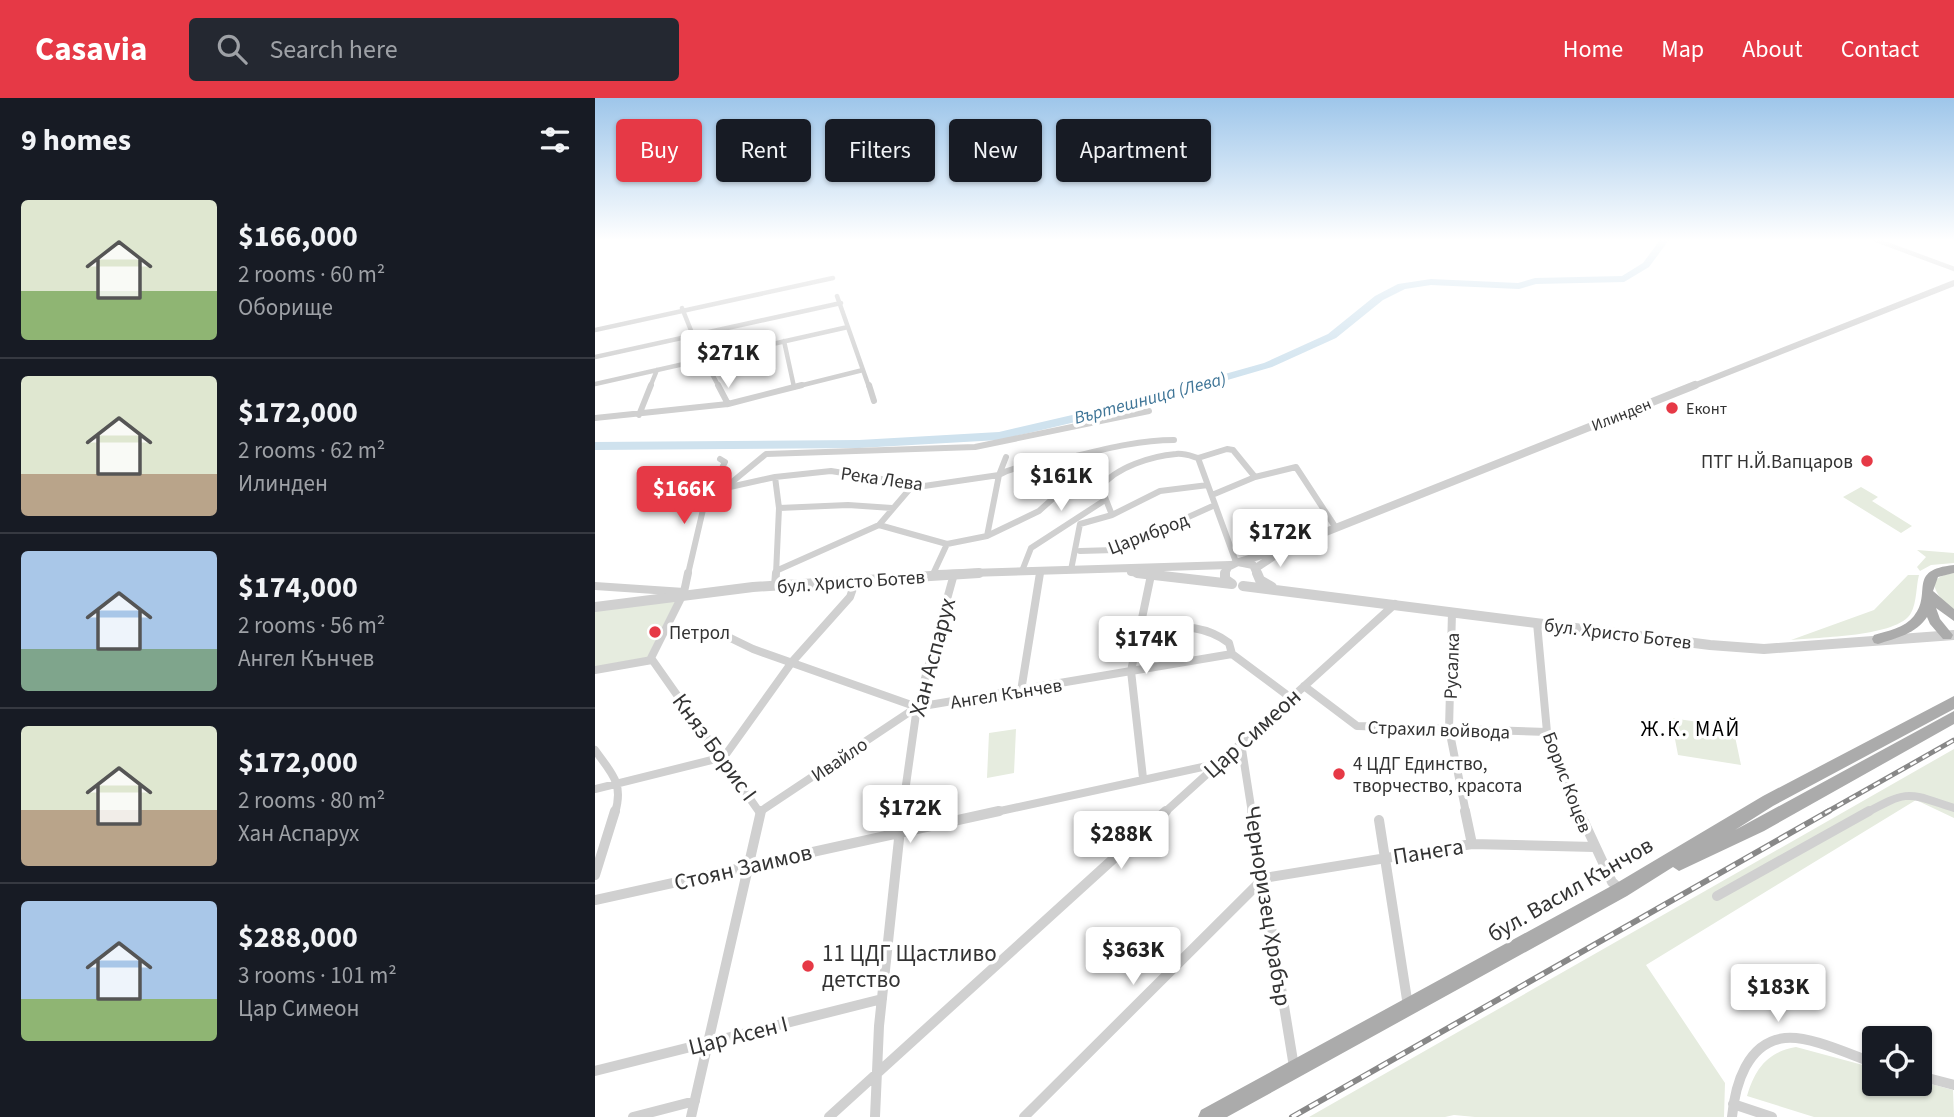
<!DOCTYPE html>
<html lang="en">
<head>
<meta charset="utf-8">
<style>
	:root { --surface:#171b24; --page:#242831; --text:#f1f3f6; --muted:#9ea1a6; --line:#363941; --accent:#e63946 }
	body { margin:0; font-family:"Source Sans 3",sans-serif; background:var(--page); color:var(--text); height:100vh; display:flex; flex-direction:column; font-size:26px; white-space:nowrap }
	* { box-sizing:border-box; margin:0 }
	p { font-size:23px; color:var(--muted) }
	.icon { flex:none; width:38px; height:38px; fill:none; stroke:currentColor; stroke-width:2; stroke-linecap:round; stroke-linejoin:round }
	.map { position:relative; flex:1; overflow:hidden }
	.details { display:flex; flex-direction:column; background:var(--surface); width:595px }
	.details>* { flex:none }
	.top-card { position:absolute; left:21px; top:21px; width:665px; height:63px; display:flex; gap:14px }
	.fabs { position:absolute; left:1267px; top:928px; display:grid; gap:14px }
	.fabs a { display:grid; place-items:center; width:70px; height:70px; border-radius:7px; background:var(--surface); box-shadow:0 2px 5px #0004; font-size:35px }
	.price { position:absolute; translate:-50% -60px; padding:0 16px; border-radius:7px; background:#fff; color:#222; font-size:23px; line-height:46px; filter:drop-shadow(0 2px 4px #0008) }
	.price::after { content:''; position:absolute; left:50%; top:42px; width:21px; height:16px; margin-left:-10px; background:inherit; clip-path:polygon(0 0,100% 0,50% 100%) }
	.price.current { background:var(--accent); color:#fff }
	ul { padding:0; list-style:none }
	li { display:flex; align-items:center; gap:21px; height:175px; padding:0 21px }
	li+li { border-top:2px solid var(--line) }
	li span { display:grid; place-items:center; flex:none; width:196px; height:140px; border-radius:7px; color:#555 }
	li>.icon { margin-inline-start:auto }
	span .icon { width:84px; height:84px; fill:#fffc; stroke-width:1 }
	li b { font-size:30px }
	h2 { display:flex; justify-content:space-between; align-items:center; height:84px; padding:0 21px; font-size:30px }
	.tag { padding:0 24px; border-radius:7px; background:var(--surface); box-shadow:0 2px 5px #0004; font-size:24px; line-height:63px }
	.tag.current { background:var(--accent); color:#fff }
	header { display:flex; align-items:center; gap:42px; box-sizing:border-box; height:98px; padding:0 35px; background:var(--accent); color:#fff }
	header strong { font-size:33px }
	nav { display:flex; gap:38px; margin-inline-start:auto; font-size:24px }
	.search { width:490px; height:63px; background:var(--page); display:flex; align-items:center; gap:18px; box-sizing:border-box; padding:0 24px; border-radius:7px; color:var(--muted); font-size:26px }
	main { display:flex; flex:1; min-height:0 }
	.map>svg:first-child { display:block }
</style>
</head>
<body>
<header>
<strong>Casavia</strong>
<div class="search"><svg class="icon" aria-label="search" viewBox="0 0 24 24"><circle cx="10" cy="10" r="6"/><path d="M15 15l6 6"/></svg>Search here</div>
<nav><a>Home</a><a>Map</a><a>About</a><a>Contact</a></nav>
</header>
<main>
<section class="details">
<h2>9 homes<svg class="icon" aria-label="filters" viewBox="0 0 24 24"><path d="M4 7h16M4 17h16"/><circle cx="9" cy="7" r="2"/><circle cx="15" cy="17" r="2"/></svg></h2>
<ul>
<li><span style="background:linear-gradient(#dfe7d0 65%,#8fb573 0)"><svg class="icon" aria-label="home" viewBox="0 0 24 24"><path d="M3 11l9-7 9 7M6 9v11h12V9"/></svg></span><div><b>$166,000</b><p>2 rooms · 60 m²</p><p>Оборище</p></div></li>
<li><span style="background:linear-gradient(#dfe7d0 70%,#b9a48a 0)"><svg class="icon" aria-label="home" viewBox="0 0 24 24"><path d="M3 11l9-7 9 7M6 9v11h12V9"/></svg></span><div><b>$172,000</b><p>2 rooms · 62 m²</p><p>Илинден</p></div></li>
<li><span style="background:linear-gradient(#a9c7e8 70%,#7fa58c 0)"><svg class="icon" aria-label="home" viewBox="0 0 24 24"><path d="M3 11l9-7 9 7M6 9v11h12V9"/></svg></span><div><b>$174,000</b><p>2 rooms · 56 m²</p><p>Ангел Кънчев</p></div></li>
<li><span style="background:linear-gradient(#dfe7d0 60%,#b9a48a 0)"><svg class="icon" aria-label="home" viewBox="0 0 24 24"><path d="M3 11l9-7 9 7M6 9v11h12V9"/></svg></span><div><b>$172,000</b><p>2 rooms · 80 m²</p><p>Хан Аспарух</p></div></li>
<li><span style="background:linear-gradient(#a9c7e8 70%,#8fb573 0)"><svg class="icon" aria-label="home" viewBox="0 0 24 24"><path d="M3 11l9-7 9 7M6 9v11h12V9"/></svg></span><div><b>$288,000</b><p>3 rooms · 101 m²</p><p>Цар Симеон</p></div></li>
</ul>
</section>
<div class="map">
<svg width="1359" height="1019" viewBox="0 0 1359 1019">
	<rect width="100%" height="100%" fill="#fff"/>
	<!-- green -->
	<path fill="#e6ecdf" d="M1266 389 1283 399 1277 403 1317 428 1306 435 1248 399Z
		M1322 452 1359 455V465L1336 467 1325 473 1322 469 1331 459Z
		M1359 475V514C1344 499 1324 480 1359 475Z
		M1313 477H1324C1321 488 1322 504 1316 515 1303 539 1223 539 1196 542L1279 512Z
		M83 499 53 560 0 569V513Z
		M1076 620 1138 629 1146 667 1083 657Z
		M421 631 419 675 392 680 394 635Z
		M1359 651V720L1321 702 1051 867 1130 985 1129 1019H880L859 1017 850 1019H714Z
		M1201 949 1279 970V985H1325V983L1358 992 1359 1019H1219L1152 998C1160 971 1172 954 1201 949Z"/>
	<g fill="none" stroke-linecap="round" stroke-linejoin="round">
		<!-- river -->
		<path fill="#cfe2ee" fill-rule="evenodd" d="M1065 142H1074L1054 169 1029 184 941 186 924 191 836 187 810 191 788 202 741 240 677 269 523 314 404 342 264 350 0 352V344L264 342 404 334 516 308 669 265 733 236 780 198 803 186 836 181 923 185 940 180 1027 178 1048 165Z"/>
		<!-- minor-far3 -->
		<path stroke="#d0d0d0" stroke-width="4.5" d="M1281 142 1359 171
			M242 198 274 289
			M87 210 103 250 124 289
			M0 232 238 180
			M189 243 199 289
			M0 259 246 205
			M0 286 253 229
			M55 289 62 272
			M200 289 268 272"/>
		<!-- minor-far2 -->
		<path stroke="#d0d0d0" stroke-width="6" d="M123 287 133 306
			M274 287 279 303
			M44 317 56 287
			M0 320 133 306 207 287
			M603 360 632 351 638 352 660 379 701 369 741 430
			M603 360 641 464
			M180 379 184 410 181 476
			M131 389 171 356 380 349 554 313
			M506 389C521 369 557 358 581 356 589 355 596 358 603 360
			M117 393 180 379 236 373 329 388 404 377C419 368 434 369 451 365 493 356 535 342 579 342
			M617 397 660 379
			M184 410 253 407 297 410
			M517 417 565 393 613 387
			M284 427 352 446 338 476
			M392 438 404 377 411 359
			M352 446 392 438 444 413 464 395 506 389
			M485 453 520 452 620 407
			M183 472 284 427 319 386
			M476 472 485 426 517 417 506 389
			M427 473 436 450 510 402
			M93 476 110 403 130 364 125 361
			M444 476 445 472"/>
		<!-- minor-far1 -->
		<path stroke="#d0d0d0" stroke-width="8" d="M93 475 89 494 56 560 165 715
			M0 488 89 494
			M180 488 181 475
			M857 514 854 631 871 715
			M942 525 952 634 985 715
			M561 529C588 528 612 528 634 545L637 556
			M123 534 158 551 322 609 637 556 696 600
			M0 572 57 562
			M709 588 762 628 952 634
			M426 593 445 475
			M646 645 657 715
			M0 652C17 676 29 685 20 715
			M548 680 536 573 556 477
			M0 691 129 659 197 564 255 499 261 482
			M166 713 322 609
			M307 715 322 609 359 476
			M396 715 621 666
			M569 715 800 506
			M1271 715C1315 691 1312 695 1359 710"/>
		<!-- minor -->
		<path stroke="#d0d0d0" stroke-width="10" d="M657 713 699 969
			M870 713 877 746
			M984 713 1017 784 1026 792
			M784 722 813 908
			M0 777 20 713
			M1122 798 1274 713
			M0 802 404 713
			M0 973 287 901
			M1325 978 1359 987
			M1138 1006 1177 1019
			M38 1019 100 1003
			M96 1019 166 713
			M234 1019 571 713
			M280 1019 284 928 307 713
			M429 1019 669 780 877 746 999 749
			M1137 1019C1140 987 1152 944 1190 940 1214 937 1256 957 1279 965"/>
		<!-- tertiary-far2 -->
		<path stroke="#d0d0d0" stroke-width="6" d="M1096 289 1359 185"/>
		<!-- tertiary-far1 -->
		<path stroke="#d0d0d0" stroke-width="8" d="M644 464 693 449 1100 287
			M661 470 682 456
			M536 474 556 476
			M342 476 635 467
			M630 476 633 469 643 464 658 467 662 476"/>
		<!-- tertiary -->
		<path stroke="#d0d0d0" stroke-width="10" d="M542 475 637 486
			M630 475V481L637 486
			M662 475 665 482 677 489
			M648 488 1115 547 1169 551 1359 537
			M0 509 158 489 384 475"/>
		<!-- primary -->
		<path fill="#ababab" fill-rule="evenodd" d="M1359 467V475L1343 479 1338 493 1359 511V523L1341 510 1345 521 1358 537 1356 541H1348L1335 526 1332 519C1321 536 1301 540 1283 546L1279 545 1277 541 1279 537C1292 533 1310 530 1319 518 1338 495 1311 472 1359 467Z
			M1359 598V611L1178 708 1140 732 1359 613V626L1169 733 1084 773 1078 769 1032 798 632 1019H603L606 1012 1020 786 1168 698Z"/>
		<!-- rail-far1 casing -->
		<g stroke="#888" stroke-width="5">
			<path id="rail-far1" d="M1230 715 1359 642"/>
		</g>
		<!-- rail casing -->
		<g stroke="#888" stroke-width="6">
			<path id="rail" d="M697 1019 1234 713"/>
		</g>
		<!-- rail-far1 -->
		<use href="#rail-far1" stroke="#fff" stroke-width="2.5" stroke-dasharray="7" stroke-linecap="butt"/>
		<!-- rail -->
		<use href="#rail" stroke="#fff" stroke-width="3.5" stroke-dasharray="10" stroke-linecap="butt"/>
	</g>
	<!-- sky -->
	<linearGradient id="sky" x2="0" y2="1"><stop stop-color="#9ec6ea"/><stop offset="0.5" stop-color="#fff"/><stop offset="1" stop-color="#fff" stop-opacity="0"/></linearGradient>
	<rect width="1359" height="284" fill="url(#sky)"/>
	<!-- markers -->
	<g fill="#e63946" stroke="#fff" stroke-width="2.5">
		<circle cx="1077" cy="310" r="7"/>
		<circle cx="1272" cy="363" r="7"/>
		<circle cx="60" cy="534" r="7"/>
		<circle cx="744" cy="676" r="7"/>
		<circle cx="213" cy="868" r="7"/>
	</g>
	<g text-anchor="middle" stroke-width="7" stroke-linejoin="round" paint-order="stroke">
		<!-- far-poi labels -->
		<g font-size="16" fill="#333" stroke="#fff" text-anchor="start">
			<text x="1091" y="316">Еконт</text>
		</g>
		<!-- far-street labels -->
		<g font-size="16" fill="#333" stroke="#fff">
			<text transform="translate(1026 316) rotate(-22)" y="6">Илинден</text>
		</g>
		<!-- far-water labels -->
		<g font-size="18" font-style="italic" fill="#3f7597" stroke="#fff">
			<text transform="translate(555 300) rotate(-15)" y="6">Въртешница (Лева)</text>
		</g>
		<!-- poi labels -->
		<g font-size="19" fill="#333" stroke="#fff" text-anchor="start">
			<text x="1258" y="370" text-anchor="end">ПТГ Н.Й.Вапцаров</text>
			<text x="74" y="541">Петрол</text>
			<text x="758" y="672">4 ЦДГ Единство,<tspan x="758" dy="22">творчество, красота</tspan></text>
		</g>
		<!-- street labels -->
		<g font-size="19" fill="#333" stroke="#fff">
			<text transform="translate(287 380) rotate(8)" y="7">Река Лева</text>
			<text transform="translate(553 435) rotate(-21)" y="7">Цариброд</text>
			<text transform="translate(256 483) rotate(-4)" y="7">бул. Христо Ботев</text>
			<text transform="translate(1023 535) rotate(7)" y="7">бул. Христо Ботев</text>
			<text transform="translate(856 568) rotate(-88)" y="7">Русалка</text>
			<text transform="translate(411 595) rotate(-9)" y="7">Ангел Кънчев</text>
			<text transform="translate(844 631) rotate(2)" y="7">Страхил войвода</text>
			<text transform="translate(244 661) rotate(-34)" y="7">Ивайло</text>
			<text transform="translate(973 684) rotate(69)" y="7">Борис Коцев</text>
		</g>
		<!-- neighbourhood labels -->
		<g font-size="21" letter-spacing="2" fill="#000" stroke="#fff">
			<text x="1096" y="638">Ж.К. МАЙ</text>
		</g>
		<!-- near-street labels -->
		<g font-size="23" fill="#333" stroke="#fff">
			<text transform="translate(337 559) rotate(-75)" y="8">Хан Аспарух</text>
			<text transform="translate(657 635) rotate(-42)" y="8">Цар Симеон</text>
			<text transform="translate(120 649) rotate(54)" y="8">Княз Борис I</text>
			<text transform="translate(833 753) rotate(-9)" y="8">Панега</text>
			<text transform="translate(148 769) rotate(-13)" y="8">Стоян Заимов</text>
			<text transform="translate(975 791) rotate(-30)" y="8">бул. Васил Кънчов</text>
			<text transform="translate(673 808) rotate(81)" y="8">Черноризец Храбър</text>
			<text transform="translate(143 937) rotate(-14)" y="8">Цар Асен I</text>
		</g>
		<!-- near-poi labels -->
		<g font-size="23" fill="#333" stroke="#fff" text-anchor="start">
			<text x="227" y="863">11 ЦДГ Щастливо<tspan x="227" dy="26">детство</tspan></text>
		</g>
	</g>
</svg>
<div class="fabs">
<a><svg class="icon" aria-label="locate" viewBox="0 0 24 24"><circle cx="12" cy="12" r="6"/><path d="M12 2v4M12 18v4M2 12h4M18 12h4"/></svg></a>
</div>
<b class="price" style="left:133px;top:292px">$271K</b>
<b class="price" style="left:466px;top:415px">$161K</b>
<b class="price current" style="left:89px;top:428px">$166K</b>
<b class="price" style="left:685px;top:471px">$172K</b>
<b class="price" style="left:551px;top:578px">$174K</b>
<b class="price" style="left:315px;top:747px">$172K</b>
<b class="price" style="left:526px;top:773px">$288K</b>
<b class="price" style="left:538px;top:889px">$363K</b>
<b class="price" style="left:1183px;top:926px">$183K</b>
<div class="top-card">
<a class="tag current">Buy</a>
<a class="tag">Rent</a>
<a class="tag">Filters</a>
<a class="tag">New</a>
<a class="tag">Apartment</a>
</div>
</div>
</main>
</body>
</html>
